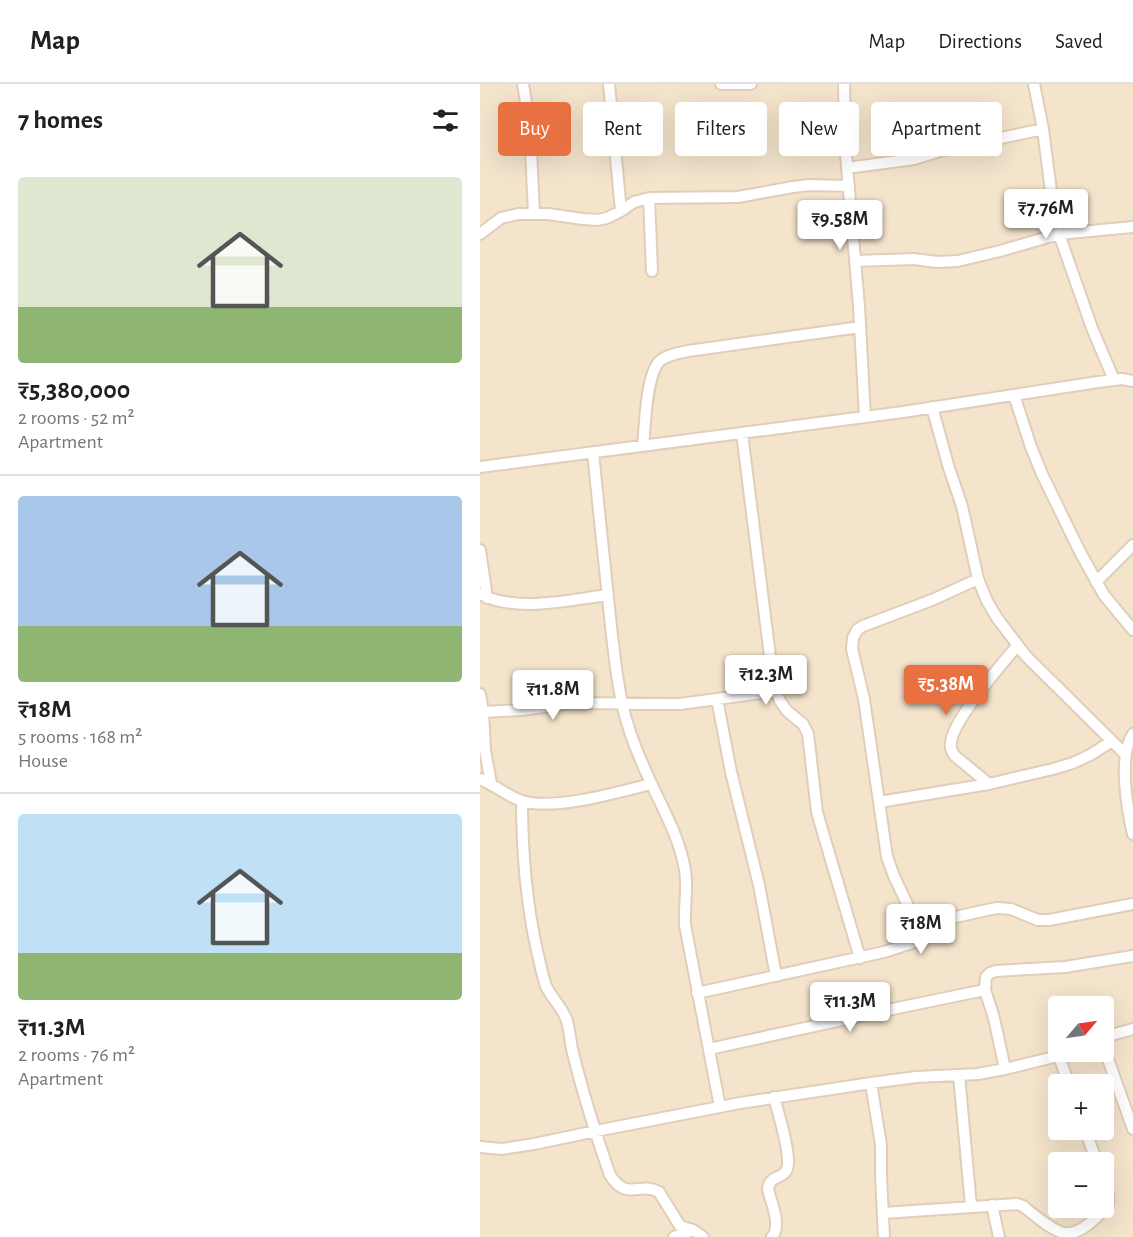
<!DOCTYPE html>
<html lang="en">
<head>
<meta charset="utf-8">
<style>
	:root { --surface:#fff; --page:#f2f2f2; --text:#202124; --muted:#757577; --line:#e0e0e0; --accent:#e97040 }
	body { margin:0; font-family:"Alegreya Sans",sans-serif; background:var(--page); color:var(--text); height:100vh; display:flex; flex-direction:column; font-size:22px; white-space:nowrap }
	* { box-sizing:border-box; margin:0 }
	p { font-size:20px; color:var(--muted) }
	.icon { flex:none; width:33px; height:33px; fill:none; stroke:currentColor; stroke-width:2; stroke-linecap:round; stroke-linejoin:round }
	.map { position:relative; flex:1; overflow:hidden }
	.side { display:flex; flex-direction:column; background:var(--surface); width:480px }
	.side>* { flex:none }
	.hud { position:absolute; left:18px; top:18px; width:544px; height:54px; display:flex; gap:12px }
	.needle { width:39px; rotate:61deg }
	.buttons { position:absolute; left:568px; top:912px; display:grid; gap:12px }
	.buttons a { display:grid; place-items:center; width:66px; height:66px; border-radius:6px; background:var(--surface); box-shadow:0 6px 24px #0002; font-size:30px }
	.price { position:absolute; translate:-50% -51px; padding:0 14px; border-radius:6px; background:#fff; color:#222; font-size:20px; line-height:39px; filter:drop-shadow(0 2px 3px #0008) }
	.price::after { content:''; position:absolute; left:50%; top:36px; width:18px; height:14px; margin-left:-9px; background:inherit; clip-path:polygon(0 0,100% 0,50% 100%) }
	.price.on { background:var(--accent); color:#fff }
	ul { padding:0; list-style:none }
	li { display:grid; align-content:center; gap:12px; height:318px; padding:0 18px }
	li+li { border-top:2px solid var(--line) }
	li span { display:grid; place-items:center; height:186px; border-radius:6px; color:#555 }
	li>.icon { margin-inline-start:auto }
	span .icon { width:108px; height:108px; fill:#fffc; stroke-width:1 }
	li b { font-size:26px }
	h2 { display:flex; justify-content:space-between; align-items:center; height:72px; padding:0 18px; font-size:26px }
	.pill { padding:0 21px; border-radius:6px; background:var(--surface); box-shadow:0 6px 24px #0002; font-size:21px; line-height:54px }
	.pill.on { background:var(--accent); color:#fff }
	header { display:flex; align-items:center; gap:36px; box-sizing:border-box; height:84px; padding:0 30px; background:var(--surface); border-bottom:2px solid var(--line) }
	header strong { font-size:28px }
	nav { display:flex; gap:33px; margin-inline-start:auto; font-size:21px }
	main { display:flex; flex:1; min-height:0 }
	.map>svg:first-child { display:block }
</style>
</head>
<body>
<header>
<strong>Map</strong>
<nav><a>Map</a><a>Directions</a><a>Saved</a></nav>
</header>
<main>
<section class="side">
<h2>7 homes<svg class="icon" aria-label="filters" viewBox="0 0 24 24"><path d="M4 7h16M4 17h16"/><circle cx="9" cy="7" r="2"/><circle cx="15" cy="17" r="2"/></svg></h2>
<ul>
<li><span style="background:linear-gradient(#dfe7d0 70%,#8fb573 0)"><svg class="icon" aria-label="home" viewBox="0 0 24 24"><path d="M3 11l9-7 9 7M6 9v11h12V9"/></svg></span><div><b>₹5,380,000</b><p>2 rooms · 52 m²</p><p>Apartment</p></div></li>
<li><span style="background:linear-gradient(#a9c7e8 70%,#8fb573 0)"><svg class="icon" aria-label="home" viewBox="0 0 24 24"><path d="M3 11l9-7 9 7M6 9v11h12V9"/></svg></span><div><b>₹18M</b><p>5 rooms · 168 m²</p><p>House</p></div></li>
<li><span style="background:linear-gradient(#bfe0f5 75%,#8fb573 0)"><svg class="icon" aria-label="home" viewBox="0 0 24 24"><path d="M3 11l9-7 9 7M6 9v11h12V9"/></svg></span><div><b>₹11.3M</b><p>2 rooms · 76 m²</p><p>Apartment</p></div></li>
</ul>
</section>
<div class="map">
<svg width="653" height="1153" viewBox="0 0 653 1153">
	<rect width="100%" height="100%" fill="#fcf2de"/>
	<!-- residential -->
	<path fill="#f4e4cc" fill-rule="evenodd" d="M0 0H653V1153H0ZM579 922H624V968H579ZM579 1000H624V1046H579ZM579 1078H624V1124H579Z"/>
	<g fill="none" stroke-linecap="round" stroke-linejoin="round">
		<!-- minor casing -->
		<g stroke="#e0ceba" stroke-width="14">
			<path id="minor" d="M43 0 50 43 54 130
				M129 0 141 127
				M241 0H271
				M364 0 365 60 379 222 385 333
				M554 0 563 45 572 115 579 150 612 244 634 296
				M367 84 434 75 460 67 563 45
				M169 114 172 187
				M0 150 21 134 38 130H68L103 135 117 136 127 134 141 127 154 118 169 114 258 113 313 103 329 101 369 102
				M375 177 434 175 457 178 478 177 520 167 579 150 653 143
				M534 311 551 363 562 390 600 468 624 511 653 546
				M452 323 469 384 482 422 498 495 507 517 517 534 546 572 645 670
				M262 349 292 588 296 607 300 617 307 627 323 640 328 650 337 728 341 742 380 874
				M163 362C165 343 166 287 181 276 189 270 199 269 208 267L380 243
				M113 369C119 424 124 478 130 533 133 562 136 591 142 619 147 643 156 666 166 688 180 720 199 751 205 786 208 804 204 822 205 841L240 1023
				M0 383 423 328 618 298 642 295 653 297
				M0 466 7 514
				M616 498 653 461
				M0 510C37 529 88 516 128 511
				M0 610 3 628 5 666 11 699
				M237 615 251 688 279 801 296 892
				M3 628 42 626 91 619 200 620 296 607
				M653 650C638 672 647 725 653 750
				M0 695C15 701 27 712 42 717 73 727 139 708 171 700
				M509 700 475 672C472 668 470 663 471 659 472 637 521 581 537 562
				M42 717C42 767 46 817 57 867 60 878 62 891 66 902 72 915 83 924 87 937 90 947 90 958 93 969 103 1010 116 1051 130 1091 147 1118 159 1097 179 1108L200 1142 213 1146 223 1153
				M399 718 509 700 573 685 593 679 610 671 632 657
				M443 854 414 792 407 773 384 615 372 565 373 554 377 546 383 542 452 516 498 495
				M217 909 404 868 435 858 443 854 457 841 462 838 471 834 502 827 517 824 531 825 558 836H569L653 820
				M624 953 653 945
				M624 964 653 1045
				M229 965 422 923 505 906
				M578 970 589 1000
				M525 985 514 934 505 906 506 893 510 889 516 887 585 883 653 872
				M479 991 491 1122
				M391 999 401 1061V1092L404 1153
				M605 1046 617 1078
				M0 1063 22 1065 54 1060 116 1047 260 1019 391 999 436 993 498 990 525 985 570 974 585 968
				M512 1121 519 1153
				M403 1129 537 1120 543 1122C553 1130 571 1146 584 1149 600 1152 618 1132 628 1121 630 1113 627 1106 624 1099
				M194 1153 213 1146
				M292 1153C302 1141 291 1119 288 1105 290 1090 303 1096 307 1085 312 1073 298 1028 294 1013"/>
		</g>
		<!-- minor -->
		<use href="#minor" stroke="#fff" stroke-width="10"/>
	</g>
</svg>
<div class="buttons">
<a><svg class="needle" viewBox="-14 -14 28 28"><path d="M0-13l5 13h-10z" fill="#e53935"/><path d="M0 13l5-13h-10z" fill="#757577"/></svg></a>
<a>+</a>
<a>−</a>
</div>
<b class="price" style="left:566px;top:156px">₹7.76M</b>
<b class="price" style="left:360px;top:167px">₹9.58M</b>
<b class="price" style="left:286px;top:622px">₹12.3M</b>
<b class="price on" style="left:466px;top:632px">₹5.38M</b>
<b class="price" style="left:73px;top:637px">₹11.8M</b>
<b class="price" style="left:441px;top:871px">₹18M</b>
<b class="price" style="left:370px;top:949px">₹11.3M</b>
<div class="hud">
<a class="pill on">Buy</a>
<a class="pill">Rent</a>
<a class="pill">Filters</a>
<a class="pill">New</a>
<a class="pill">Apartment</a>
</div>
</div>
</main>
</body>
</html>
